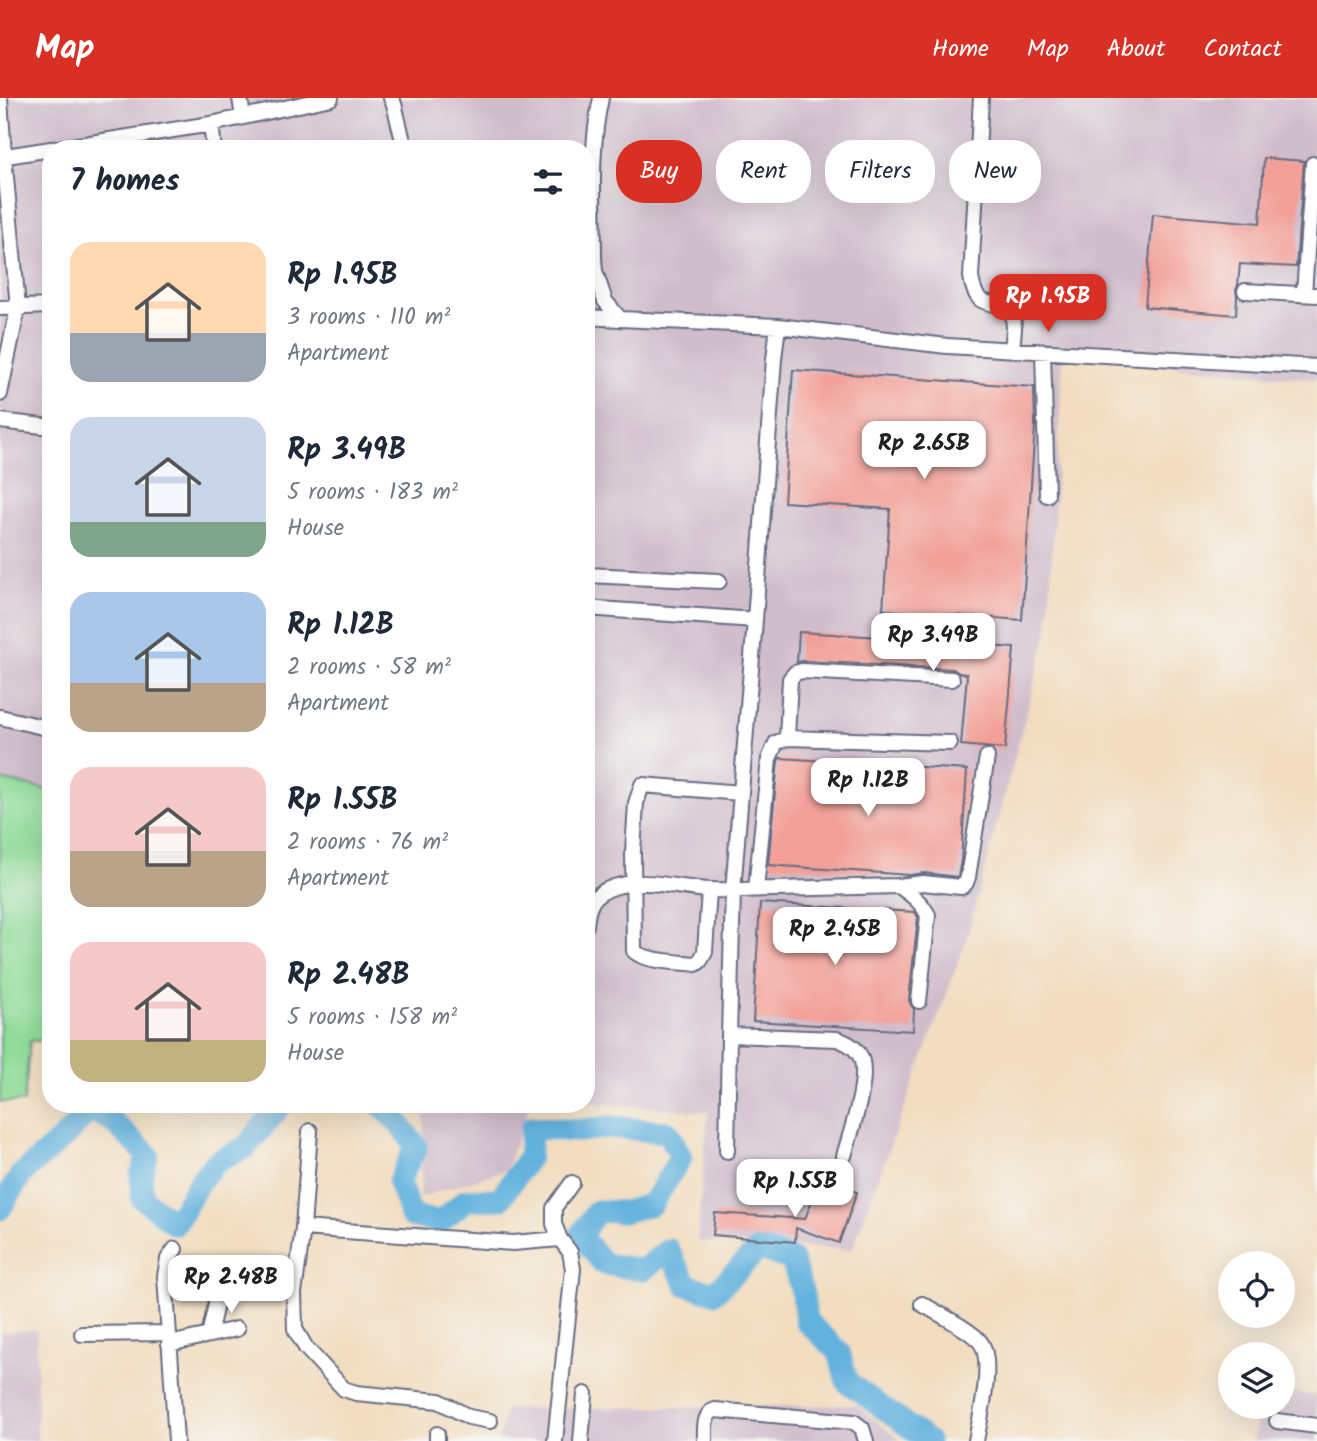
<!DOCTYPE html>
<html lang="en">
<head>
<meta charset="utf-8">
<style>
	:root { --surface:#fff; --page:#f6f6f7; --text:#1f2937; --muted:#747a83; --accent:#d93025 }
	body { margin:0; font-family:Kalam,sans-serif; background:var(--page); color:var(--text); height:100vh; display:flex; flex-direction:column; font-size:26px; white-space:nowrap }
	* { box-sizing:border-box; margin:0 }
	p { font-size:23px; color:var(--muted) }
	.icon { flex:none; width:38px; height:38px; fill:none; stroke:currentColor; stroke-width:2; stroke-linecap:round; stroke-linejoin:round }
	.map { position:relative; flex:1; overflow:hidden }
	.details { position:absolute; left:42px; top:42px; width:553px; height:973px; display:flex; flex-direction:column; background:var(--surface); border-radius:28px; box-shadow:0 7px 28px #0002 }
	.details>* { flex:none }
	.banner { position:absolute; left:616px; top:42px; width:595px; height:63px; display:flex; gap:14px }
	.buttons { position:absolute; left:1218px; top:1153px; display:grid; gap:14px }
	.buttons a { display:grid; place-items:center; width:77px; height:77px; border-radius:50%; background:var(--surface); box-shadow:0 7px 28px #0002; font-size:35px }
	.price { position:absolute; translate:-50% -60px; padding:0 16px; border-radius:14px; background:#fff; color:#222; font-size:23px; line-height:46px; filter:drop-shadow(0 2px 4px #0008) }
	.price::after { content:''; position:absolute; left:50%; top:42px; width:21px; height:16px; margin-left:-10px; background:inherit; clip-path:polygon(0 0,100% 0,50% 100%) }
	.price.selected { background:var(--accent); color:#fff }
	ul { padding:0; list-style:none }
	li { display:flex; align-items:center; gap:21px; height:175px; padding:0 28px }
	li span { display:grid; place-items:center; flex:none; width:196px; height:140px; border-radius:21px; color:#555 }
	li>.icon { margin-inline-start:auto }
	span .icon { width:84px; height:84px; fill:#fffc; stroke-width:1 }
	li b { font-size:30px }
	h2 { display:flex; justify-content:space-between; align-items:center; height:84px; padding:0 28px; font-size:30px }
	.tag { padding:0 24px; border-radius:28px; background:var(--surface); box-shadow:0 7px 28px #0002; font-size:24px; line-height:63px }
	.tag.selected { background:var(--accent); color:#fff }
	header { display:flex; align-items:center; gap:42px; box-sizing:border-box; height:98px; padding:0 35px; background:var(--accent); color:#fff }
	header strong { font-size:33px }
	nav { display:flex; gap:38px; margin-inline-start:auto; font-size:24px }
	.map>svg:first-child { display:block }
</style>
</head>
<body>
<header>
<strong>Map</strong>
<nav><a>Home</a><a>Map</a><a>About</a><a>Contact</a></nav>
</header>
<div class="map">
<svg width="1317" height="1343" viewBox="0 0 1317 1343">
	<rect width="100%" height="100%" fill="#f6f6f2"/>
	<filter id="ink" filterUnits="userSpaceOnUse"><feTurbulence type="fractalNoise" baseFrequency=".0143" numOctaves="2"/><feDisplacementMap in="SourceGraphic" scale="14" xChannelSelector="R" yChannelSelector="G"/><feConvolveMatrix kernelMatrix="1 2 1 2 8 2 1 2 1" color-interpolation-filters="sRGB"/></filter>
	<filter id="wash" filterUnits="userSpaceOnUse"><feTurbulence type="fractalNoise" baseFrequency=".00686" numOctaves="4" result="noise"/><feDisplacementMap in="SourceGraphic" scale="28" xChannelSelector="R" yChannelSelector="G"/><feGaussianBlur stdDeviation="1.57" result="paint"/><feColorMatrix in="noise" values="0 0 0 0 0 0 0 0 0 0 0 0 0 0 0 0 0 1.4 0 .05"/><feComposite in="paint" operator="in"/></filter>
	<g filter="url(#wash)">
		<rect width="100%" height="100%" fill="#f2ddc0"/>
		<!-- industrial -->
		<path fill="#d0bdcc" d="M0 0H1317V282L1063 257 1048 533 966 843 852 1152 697 1143 708 1014 586 1004V51H51V692L0 682Z
			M425 1006H530L506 1072 420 1099Z
			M37 1231V1343H0V1235Z
			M1283 1293 1317 1298V1343H1253L1260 1309H1283Z
			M856 1307 901 1343H498L506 1311Z"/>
		<!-- green -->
		<path fill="#90dc99" stroke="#56867c" stroke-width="2" d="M0 682 51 692V942L30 943 24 1004H0Z"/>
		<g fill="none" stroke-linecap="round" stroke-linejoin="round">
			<!-- river -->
			<path stroke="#64b2de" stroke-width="23" d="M380 1006 396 1022 416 1048 399 1084 411 1118 440 1124 466 1102 500 1101 529 1059 532 1029 577 1033 609 1029 668 1034 681 1059 652 1106 624 1114 597 1113 580 1138 604 1166 643 1172 668 1152 687 1187 714 1195 759 1151 792 1162 803 1196 806 1223 839 1254 847 1284 928 1343
				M0 1111 21 1077 65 1038 91 1011 113 1024 148 1057 141 1077 142 1100 175 1126 199 1084 216 1064 246 1049 282 1006"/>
		</g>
		<g id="blocks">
			<!-- building -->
			<path fill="#f2a098" d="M1264 60 1304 63 1296 169 1240 166 1238 187 1236 192 1237 198 1236 217 1145 209 1153 116 1260 125Z
				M793 272 1034 289 1035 327 1022 522 883 512 890 411 784 404Z
				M799 534 962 544V546L1014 550 1005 651 961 647 967 576 959 575 953 571 803 563 797 564Z
				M780 660 967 672 961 762 958 779 924 775 910 777 768 767 778 663Z
				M760 805 915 814 918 819 909 902 911 907 914 911 913 933 753 923Z
				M820 1081 857 1094 839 1145 796 1130 795 1144 713 1137 715 1115 805 1121Z"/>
		</g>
	</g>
	<g filter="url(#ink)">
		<use href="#blocks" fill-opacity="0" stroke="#666c80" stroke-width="2"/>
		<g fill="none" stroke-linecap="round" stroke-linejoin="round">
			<!-- minor casing -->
			<g stroke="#666c80" stroke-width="18">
				<path id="minor" d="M240 0 243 19
					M391 0 394 6 405 51
					M601 0C589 53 594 106 594 160L595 173 605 203 620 221
					M981 0 971 179C977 216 992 198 1013 214L1014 231 1012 252
					M211 26 214 51
					M53 51 211 26 331 0
					M0 59 51 51
					M1245 193 1317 197
					M1304 196 1313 66
					M0 210 51 208
					M586 219 620 221 778 228 947 248 1317 269
					M1043 253 1047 397
					M0 296 18 209 4 58 0 0
					M0 323 51 329
					M586 477 719 483
					M586 510 755 522
					M0 619 51 631
					M787 640 790 581 795 575 802 573 952 581
					M899 788C910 796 921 803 928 817L919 903
					M756 791 769 661 776 645 787 640 950 645
					M709 792 705 854 700 863 696 866C680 864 645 864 634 853L633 754 636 705 642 687 741 695
					M586 828C588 807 592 796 614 789 645 779 680 791 711 792 732 793 754 791 775 791 816 790 858 789 899 788L923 785 961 789 966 785 968 779 987 659
					M729 937 837 941C845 944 853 947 859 956 872 975 850 1036 844 1058
					M310 1033 303 1130 513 1145 560 1141
					M727 1053 729 937 733 793 755 522 774 261 778 228
					M303 1130 294 1195 295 1231 306 1250 344 1291 356 1295 439 1303 469 1319 490 1323
					M175 1151 168 1161 165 1178 176 1343
					M922 1206C937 1215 972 1232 981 1245 994 1264 980 1320 976 1343
					M82 1236 168 1235
					M209 1237 218 1197 221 1192 239 1185
					M169 1246 237 1231
					M1277 1323 1317 1328
					M437 1336V1343
					M555 1343 573 1171 570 1154 560 1141 554 1126V1110L572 1085
					M581 1343 585 1296
					M705 1343C705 1332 703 1316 715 1312L854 1324 862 1330 866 1343"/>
			</g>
			<!-- minor -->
			<use href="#minor" stroke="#fff" stroke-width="14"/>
		</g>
	</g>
</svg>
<div class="buttons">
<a><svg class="icon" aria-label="locate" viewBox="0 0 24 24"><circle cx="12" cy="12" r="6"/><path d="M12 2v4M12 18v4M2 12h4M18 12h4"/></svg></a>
<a><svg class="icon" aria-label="layers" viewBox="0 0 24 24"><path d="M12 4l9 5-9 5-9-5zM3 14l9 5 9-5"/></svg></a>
</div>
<b class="price selected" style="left:1048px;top:236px">Rp 1.95B</b>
<b class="price" style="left:924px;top:383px">Rp 2.65B</b>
<b class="price" style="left:933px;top:575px">Rp 3.49B</b>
<b class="price" style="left:868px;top:720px">Rp 1.12B</b>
<b class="price" style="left:835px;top:869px">Rp 2.45B</b>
<b class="price" style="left:795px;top:1121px">Rp 1.55B</b>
<b class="price" style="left:231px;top:1217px">Rp 2.48B</b>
<div class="banner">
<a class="tag selected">Buy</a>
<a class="tag">Rent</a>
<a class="tag">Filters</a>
<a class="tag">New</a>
</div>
<section class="details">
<h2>7 homes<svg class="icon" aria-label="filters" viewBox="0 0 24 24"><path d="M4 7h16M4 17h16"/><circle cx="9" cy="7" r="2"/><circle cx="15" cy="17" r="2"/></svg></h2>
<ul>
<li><span style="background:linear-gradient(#ffd9b3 65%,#9aa5b1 0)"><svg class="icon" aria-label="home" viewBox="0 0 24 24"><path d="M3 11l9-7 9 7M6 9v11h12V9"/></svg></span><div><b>Rp 1.95B</b><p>3 rooms · 110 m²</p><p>Apartment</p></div></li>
<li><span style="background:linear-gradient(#c9d6e8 75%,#7fa58c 0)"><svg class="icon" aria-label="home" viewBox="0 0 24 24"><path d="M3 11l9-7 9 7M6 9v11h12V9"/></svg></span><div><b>Rp 3.49B</b><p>5 rooms · 183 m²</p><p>House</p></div></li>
<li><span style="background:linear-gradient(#a9c7e8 65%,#b9a48a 0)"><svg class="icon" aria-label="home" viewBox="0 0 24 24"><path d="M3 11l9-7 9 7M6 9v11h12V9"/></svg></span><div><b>Rp 1.12B</b><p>2 rooms · 58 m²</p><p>Apartment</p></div></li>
<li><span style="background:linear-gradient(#f6c9c9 60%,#b9a48a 0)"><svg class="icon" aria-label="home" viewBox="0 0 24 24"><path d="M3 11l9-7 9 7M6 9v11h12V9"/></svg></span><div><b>Rp 1.55B</b><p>2 rooms · 76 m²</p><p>Apartment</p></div></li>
<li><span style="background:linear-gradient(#f6c9c9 70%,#c2b280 0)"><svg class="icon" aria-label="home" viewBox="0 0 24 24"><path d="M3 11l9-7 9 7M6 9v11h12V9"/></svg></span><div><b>Rp 2.48B</b><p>5 rooms · 158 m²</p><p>House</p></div></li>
</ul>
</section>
</div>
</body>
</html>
